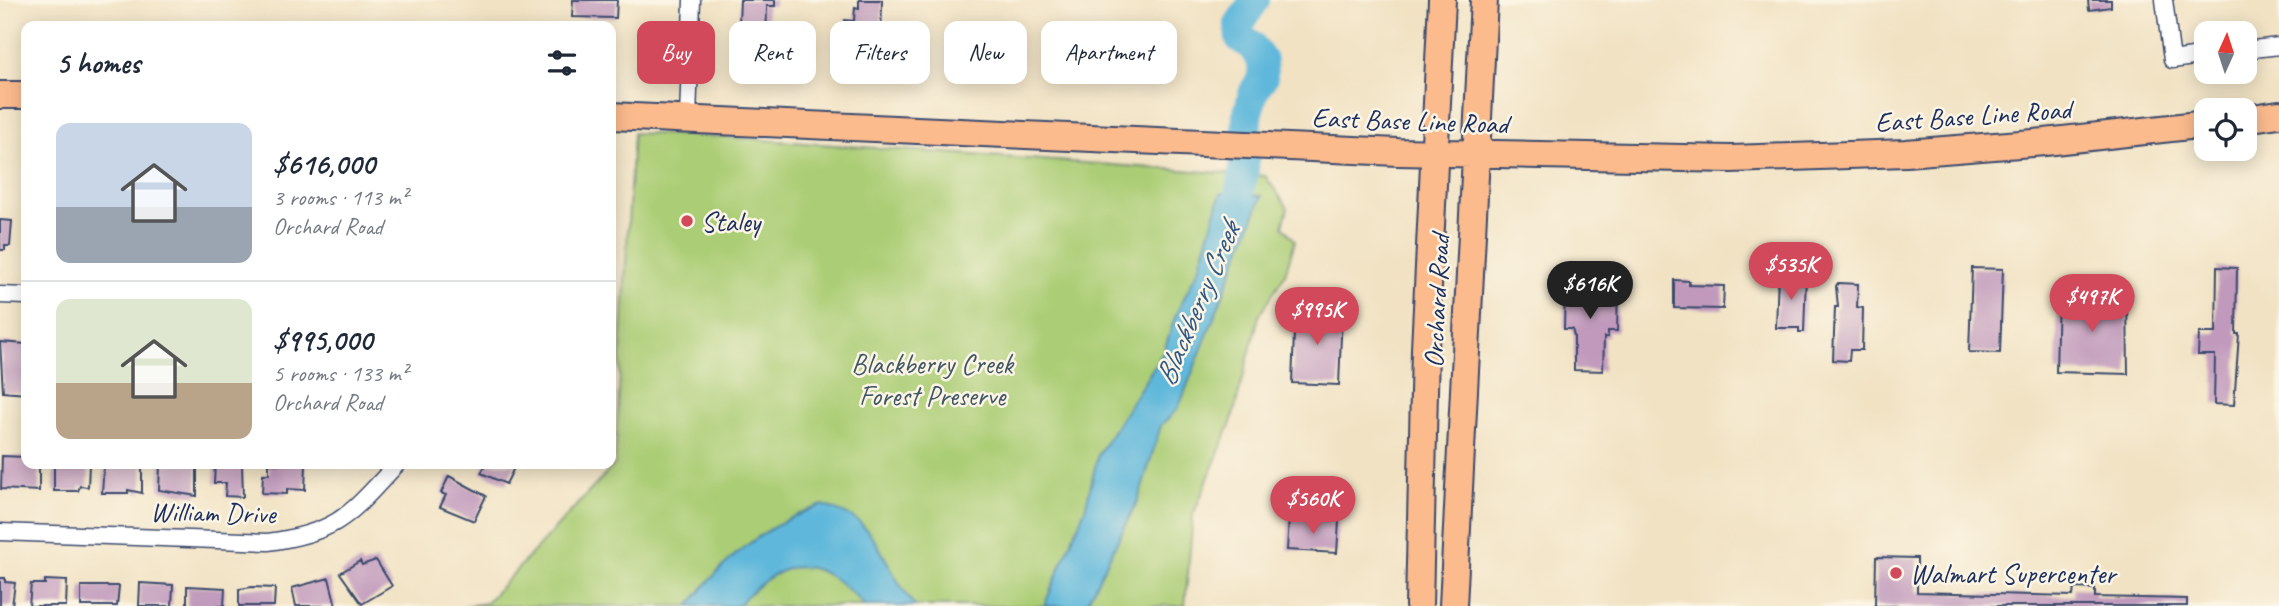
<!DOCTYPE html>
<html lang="en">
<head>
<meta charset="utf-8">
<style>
	:root { --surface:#fff; --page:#f2f2f3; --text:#1f2937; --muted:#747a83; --line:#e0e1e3; --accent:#d1495b }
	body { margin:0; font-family:Caveat,sans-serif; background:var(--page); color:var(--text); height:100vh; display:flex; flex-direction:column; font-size:26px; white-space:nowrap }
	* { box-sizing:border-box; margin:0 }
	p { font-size:23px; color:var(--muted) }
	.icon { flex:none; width:38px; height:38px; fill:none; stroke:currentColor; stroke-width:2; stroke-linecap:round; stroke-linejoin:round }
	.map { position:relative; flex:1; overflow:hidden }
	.sheet { position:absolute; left:21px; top:21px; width:595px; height:448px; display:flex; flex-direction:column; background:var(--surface); border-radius:14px; box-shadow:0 4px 18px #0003 }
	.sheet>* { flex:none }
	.banner { position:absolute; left:637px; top:21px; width:665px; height:63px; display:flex; gap:14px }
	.needle { width:46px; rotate:3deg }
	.controls { position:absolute; left:2194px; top:21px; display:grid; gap:14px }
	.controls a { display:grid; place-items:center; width:63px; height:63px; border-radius:14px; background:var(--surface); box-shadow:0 4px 18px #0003; font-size:35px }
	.price { position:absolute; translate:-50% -60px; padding:0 16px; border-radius:24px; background:var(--accent); color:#fff; font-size:23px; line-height:46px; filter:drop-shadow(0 2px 4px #0008) }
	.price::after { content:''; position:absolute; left:50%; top:42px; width:21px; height:16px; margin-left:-10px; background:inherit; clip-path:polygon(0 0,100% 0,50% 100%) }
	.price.selected { background:#222; color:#fff }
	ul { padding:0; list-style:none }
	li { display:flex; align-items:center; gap:21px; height:175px; padding:0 35px }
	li+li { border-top:2px solid var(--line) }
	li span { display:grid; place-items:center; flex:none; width:196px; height:140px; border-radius:14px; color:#555 }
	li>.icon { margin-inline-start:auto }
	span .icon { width:84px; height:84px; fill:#fffc; stroke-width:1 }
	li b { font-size:30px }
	h2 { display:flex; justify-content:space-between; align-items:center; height:84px; padding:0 35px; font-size:30px }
	.tag { padding:0 24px; border-radius:14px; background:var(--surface); box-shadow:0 4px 18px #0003; font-size:24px; line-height:63px }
	.tag.selected { background:var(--accent); color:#fff }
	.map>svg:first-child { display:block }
</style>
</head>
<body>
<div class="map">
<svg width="2279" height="606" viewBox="0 0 2279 606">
	<rect width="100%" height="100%" fill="#fcf5e5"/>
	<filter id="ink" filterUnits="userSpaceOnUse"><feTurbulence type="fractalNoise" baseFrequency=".0143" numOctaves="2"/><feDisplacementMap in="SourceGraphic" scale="14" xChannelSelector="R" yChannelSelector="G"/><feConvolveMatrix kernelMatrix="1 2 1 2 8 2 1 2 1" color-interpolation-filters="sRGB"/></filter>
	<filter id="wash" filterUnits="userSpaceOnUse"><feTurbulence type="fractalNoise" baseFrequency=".00686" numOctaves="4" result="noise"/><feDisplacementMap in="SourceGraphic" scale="28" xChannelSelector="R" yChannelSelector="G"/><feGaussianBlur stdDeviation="1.57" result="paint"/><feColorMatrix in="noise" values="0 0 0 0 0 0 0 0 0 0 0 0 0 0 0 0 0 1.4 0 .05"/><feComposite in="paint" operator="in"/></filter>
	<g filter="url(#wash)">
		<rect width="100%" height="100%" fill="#f1e2c3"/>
		<!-- green -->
		<path fill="#abcd75" stroke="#637e6a" stroke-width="2" d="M633 133 722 137 1265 176 1288 208 1283 226 1295 241 1285 274 1259 316 1232 420 1193 515 1185 606H464L486 603 615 464Z"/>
		<!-- water -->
		<path fill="#5eb8db" stroke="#3c749c" stroke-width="2" d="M1221 193 1262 196 1178 409 1161 425 1139 498 1085 606H1044L1085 509 1098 455 1164 351 1176 314 1199 268Z
			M823 505C834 510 850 514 859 522 884 545 893 581 915 606H865C816 554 786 554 737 606H689C724 558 767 523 823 505Z"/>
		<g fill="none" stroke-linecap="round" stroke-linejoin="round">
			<!-- river -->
			<path stroke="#5eb8db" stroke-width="30" d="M1231 232 1244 170 1247 116 1254 91 1263 77 1262 61 1251 45 1240 38 1239 24 1255 0"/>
		</g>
		<g id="blocks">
			<!-- building -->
			<path fill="#c099bc" d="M573 0H617L616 18 572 17Z
				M740 0H775V6H767L766 47 738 46Z
				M859 0H882L881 42 844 44 845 20 854 21 855 7 859 8Z
				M2088 0H2111V7L2089 10Z
				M0 220 12 221 10 246H5V250H0Z
				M2217 267 2237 268 2236 334H2239L2234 405 2214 404 2215 355H2198L2199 333H2216Z
				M1972 268 2003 269 2000 353 1969 352Z
				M1778 274 1806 275 1804 332H1799V328H1776Z
				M1674 280 1689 281V285L1724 286 1723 309 1674 308Z
				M1565 283 1618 284 1617 331H1608V337H1604L1603 371 1574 370V336L1572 329H1564Z
				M1838 283 1858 284 1857 307 1863 308 1862 350H1850L1849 361 1833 360 1835 307H1838L1836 286Z
				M2081 289 2095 290V294L2127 295 2128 374 2056 372 2058 295H2080Z
				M1295 309 1342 311 1339 385 1292 383Z
				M0 342 26 344V394L3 392Z
				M2 456 26 457V464H39V491L1 489Z
				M54 464H89L88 487 80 486 78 491H54Z
				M104 464H142V493L128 490V493H102Z
				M160 464H197V496L159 490Z
				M215 464H242L243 497 225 496 226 483H214Z
				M269 464H306L305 490 287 489V494L262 493 263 474H269Z
				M486 464H516L506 484 481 473Z
				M449 476 486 496 474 521 440 507 446 495 441 493Z
				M1289 518 1339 521 1337 553 1287 550Z
				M1876 557 1917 558V592L2073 596 2074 588 2095 589V597L2187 599V606H1875Z
				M376 560 392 586 362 604 340 573 360 561 362 565Z
				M0 578H5V582L15 583 12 606H0Z
				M329 578 336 606H296L292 588Z
				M45 580 67 581 66 606H29L31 584H45Z
				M140 583 173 585 172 606H139Z
				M81 586H119L117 606H81Z
				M187 586 225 588 224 606H187Z
				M252 587 275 588 274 606H239V589Z"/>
		</g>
	</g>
	<g filter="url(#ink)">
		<use href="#blocks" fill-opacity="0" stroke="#3b4a6d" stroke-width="2"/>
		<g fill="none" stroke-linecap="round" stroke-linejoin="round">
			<!-- street casing -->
			<g stroke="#3b4a6d" stroke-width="19">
				<path id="street" d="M2164 0 2172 60 2207 55
					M2245 50 2279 46
					M688 119 692 0
					M0 295 26 296
					M0 532 268 542C340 532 350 514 397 464"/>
			</g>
			<!-- primary casing -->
			<g stroke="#3b4a6d" stroke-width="30">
				<path id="primary" d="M0 95H26
					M611 116 1398 152 1731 159 1906 153 2045 142 2207 124
					M2245 119 2279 114
					M1419 606 1425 349 1442 0
					M1453 606 1484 0"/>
			</g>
			<!-- street -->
			<use href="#street" stroke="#fff" stroke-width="16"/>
			<!-- primary -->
			<use href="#primary" stroke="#fbbb8d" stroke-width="26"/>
		</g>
	</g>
	<!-- markers -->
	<g fill="#d1495b" stroke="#fcf5e5" stroke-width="2.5">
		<circle cx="687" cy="221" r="7"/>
		<circle cx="1896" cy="573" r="7"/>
	</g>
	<g text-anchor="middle" stroke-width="5" stroke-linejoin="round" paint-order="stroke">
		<!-- street labels -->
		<g font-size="28" fill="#1b2f5e" stroke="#fcf5e5">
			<text transform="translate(1973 115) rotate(-4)" y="10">East Base Line Road</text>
			<text transform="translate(1410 120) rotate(2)" y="10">East Base Line Road</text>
			<text transform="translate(1436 301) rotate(-87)" y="10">Orchard Road</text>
			<text transform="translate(213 512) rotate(1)" y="10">William Drive</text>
		</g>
		<!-- poi labels -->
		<g font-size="28" fill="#1b2f5e" stroke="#fcf5e5" text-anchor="start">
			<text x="701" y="231">Staley</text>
			<text x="1910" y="583">Walmart Supercenter</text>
		</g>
		<!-- park labels -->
		<g font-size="28" fill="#3f5664" stroke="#fcf5e5">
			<text x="932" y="373">Blackberry Creek<tspan x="932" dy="32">Forest Preserve</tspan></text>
		</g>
		<!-- water labels -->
		<g font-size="30" font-style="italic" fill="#2f5884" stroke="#fcf5e5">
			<text transform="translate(1197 304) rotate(-67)" y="10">Blackberry Creek</text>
		</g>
	</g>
</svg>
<div class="controls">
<a><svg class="needle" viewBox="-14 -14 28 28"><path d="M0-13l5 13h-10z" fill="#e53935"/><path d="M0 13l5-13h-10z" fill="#747a83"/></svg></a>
<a><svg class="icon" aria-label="locate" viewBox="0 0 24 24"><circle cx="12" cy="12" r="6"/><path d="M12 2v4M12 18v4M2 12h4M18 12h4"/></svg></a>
</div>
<b class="price" style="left:1791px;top:302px">$535K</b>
<b class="price selected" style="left:1590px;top:321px">$616K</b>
<b class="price" style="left:2092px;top:334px">$497K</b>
<b class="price" style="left:1317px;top:347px">$995K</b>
<b class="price" style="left:1313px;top:536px">$560K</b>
<div class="banner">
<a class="tag selected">Buy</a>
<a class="tag">Rent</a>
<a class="tag">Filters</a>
<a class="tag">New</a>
<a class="tag">Apartment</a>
</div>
<section class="sheet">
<h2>5 homes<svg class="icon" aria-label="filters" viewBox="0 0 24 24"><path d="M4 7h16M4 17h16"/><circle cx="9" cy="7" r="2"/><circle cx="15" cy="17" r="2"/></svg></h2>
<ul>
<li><span style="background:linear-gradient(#c9d6e8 60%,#9aa5b1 0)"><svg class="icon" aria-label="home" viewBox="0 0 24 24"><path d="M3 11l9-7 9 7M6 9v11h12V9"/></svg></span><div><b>$616,000</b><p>3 rooms · 113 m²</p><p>Orchard Road</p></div></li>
<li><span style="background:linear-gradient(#dfe7d0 60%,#b9a48a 0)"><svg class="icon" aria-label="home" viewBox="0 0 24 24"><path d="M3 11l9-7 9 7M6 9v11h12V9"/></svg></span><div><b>$995,000</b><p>5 rooms · 133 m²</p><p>Orchard Road</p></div></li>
</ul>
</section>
</div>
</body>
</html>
